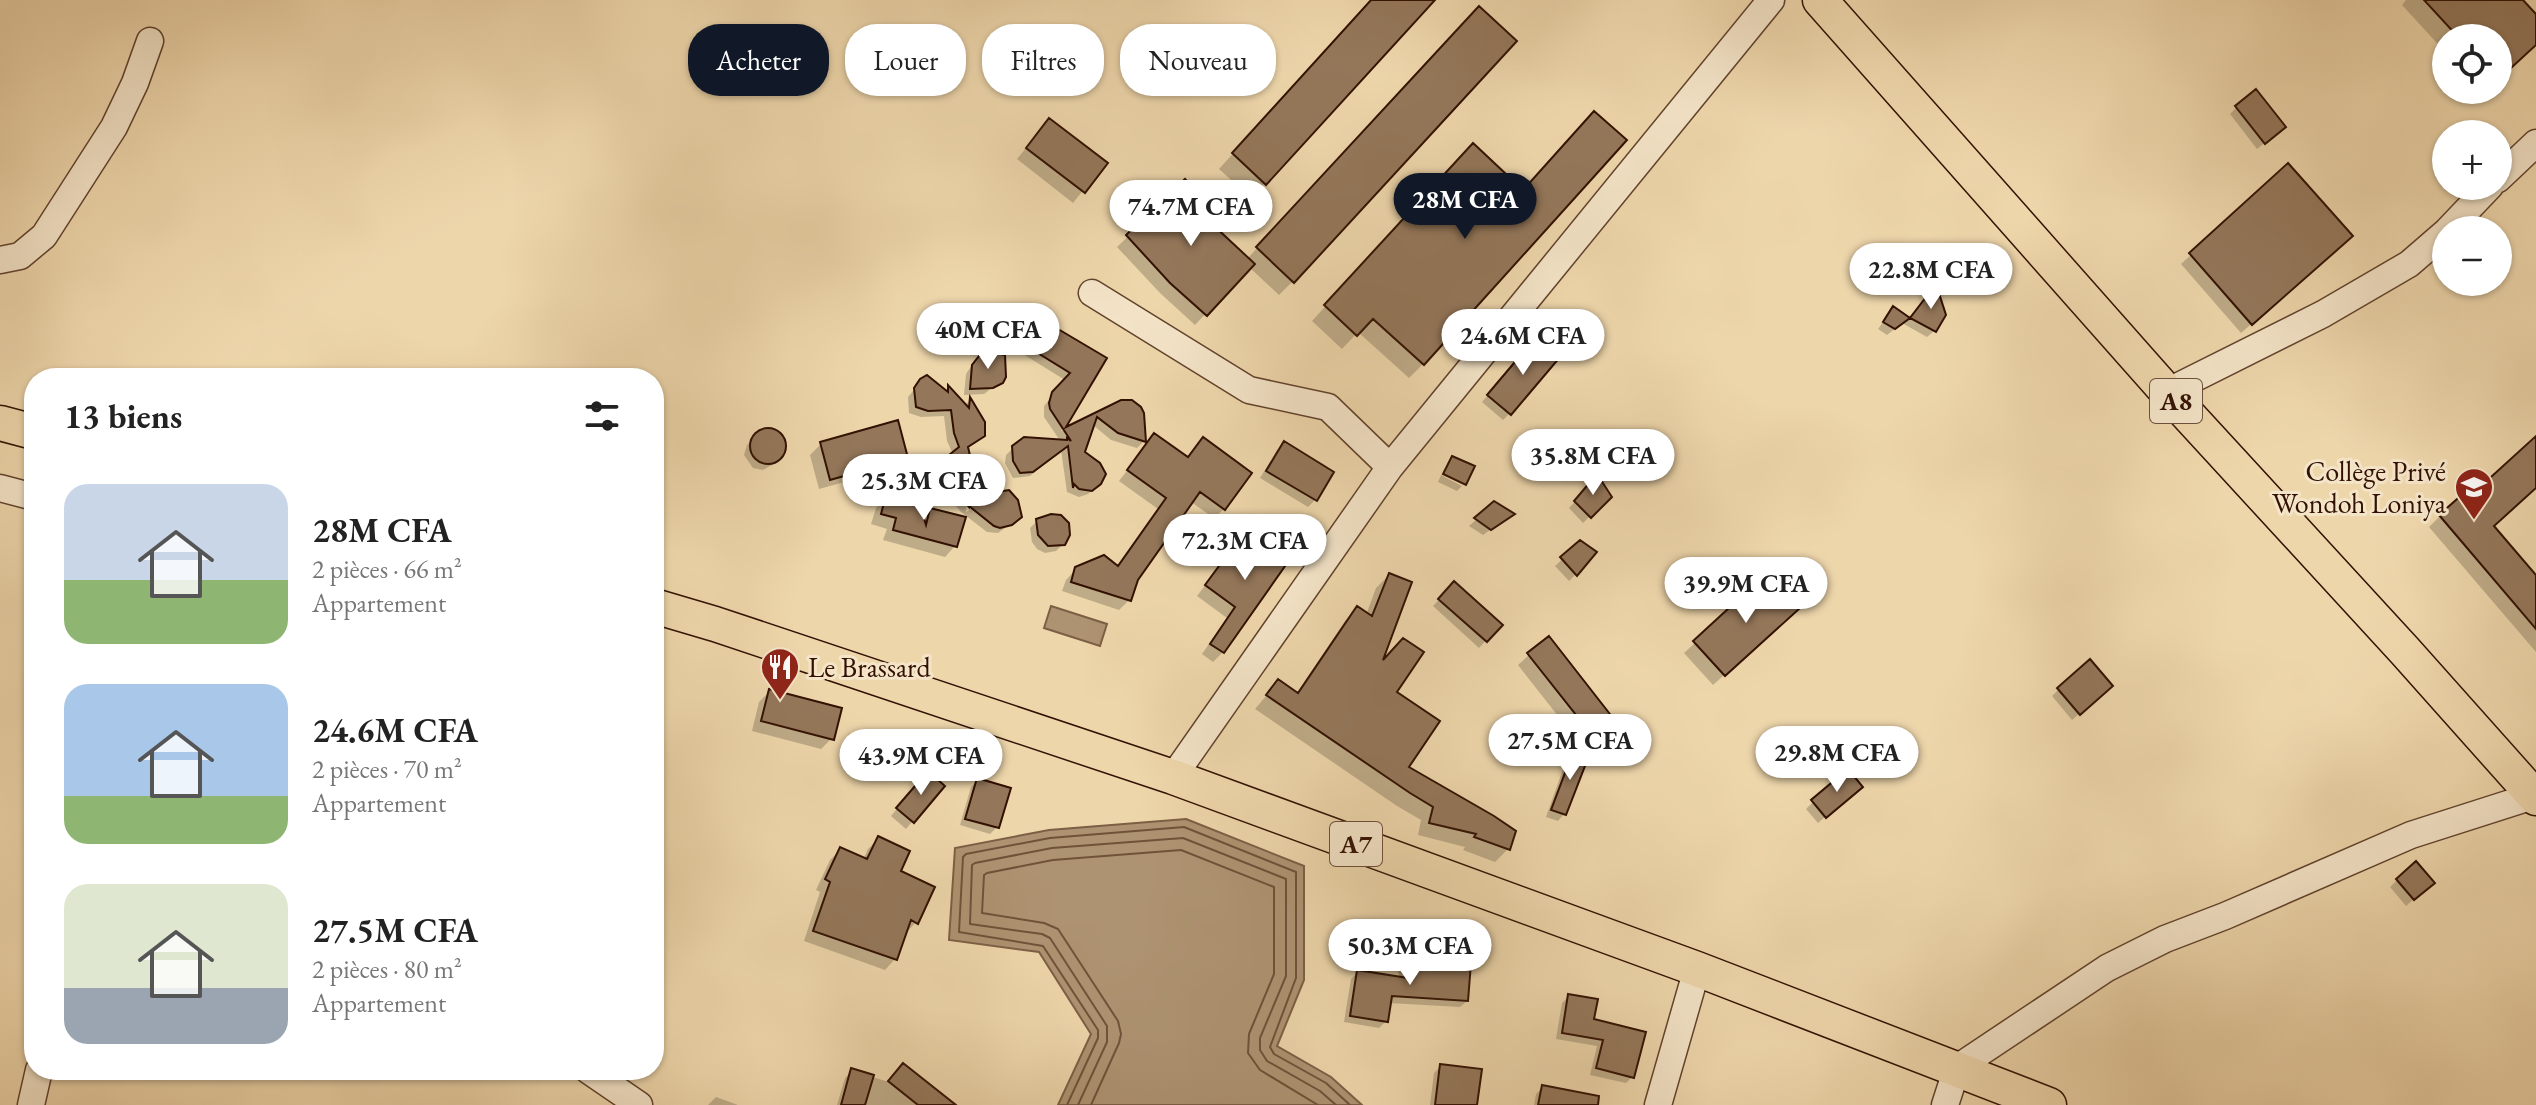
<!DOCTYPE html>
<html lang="fr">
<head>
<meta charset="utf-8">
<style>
	:root { --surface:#fff; --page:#f2f2f2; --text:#222; --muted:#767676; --accent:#111827 }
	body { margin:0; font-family:"EB Garamond",serif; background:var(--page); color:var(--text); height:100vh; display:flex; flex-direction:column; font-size:30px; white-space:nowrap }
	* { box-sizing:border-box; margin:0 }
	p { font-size:26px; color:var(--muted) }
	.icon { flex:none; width:44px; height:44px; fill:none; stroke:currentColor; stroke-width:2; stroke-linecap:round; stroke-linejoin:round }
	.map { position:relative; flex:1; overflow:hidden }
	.details { position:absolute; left:24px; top:368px; width:640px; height:712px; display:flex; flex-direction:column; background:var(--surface); border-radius:32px; box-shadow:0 2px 6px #0004 }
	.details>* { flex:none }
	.banner { position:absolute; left:688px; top:24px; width:760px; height:72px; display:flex; gap:16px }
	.tools { position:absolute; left:2432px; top:24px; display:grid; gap:16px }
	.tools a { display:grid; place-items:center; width:80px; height:80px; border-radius:50%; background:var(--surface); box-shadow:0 2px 6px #0004; font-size:40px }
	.price { position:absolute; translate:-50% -68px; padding:0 18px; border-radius:28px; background:#fff; color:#222; font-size:26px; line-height:52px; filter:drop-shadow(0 2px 4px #0008) }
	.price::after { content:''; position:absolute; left:50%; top:48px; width:24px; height:18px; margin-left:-12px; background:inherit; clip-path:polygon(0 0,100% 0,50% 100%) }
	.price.on { background:var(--accent); color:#fff }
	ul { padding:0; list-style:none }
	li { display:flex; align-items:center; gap:24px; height:200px; padding:0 40px }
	li span { display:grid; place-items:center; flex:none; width:224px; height:160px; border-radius:24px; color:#555 }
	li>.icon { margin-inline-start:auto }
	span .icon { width:96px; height:96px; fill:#fffc; stroke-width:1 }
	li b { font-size:34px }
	h2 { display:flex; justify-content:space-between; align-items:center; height:96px; padding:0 40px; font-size:34px }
	.pill { padding:0 28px; border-radius:32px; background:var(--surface); box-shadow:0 2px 6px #0004; font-size:28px; line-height:72px }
	.pill.on { background:var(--accent); color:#fff }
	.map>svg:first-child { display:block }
</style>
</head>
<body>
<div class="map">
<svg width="2536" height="1105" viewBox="0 0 2536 1105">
	<rect width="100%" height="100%" fill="#eed6ab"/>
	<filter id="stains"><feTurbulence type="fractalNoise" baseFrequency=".0025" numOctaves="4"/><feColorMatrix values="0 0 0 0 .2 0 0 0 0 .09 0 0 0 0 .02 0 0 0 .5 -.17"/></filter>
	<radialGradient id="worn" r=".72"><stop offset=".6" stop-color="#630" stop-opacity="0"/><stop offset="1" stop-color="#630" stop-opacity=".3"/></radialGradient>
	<!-- water -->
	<path fill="#ae9372" stroke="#7c5f45" stroke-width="2" d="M1051 606 1107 624 1100 646 1044 628Z
		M1186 819 1304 866V980L1277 1046 1331 1077 1362 1105H1058L1091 1034 1039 952 949 940 955 848 1049 830Z"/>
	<!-- shadow -->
	<path fill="#0003" d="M1372 0H1432L1251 198 1219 169Z
		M2406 0H2520L2536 17V43L2498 78V38H2446V53L2402 5Z
		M1465 23 1293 281 1279 295 1249 267 1195 325 1160 293 1117 247 1185 182 1208 224 1247 259Z
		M2237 107 2277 133 2257 149 2230 114Z
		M1049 120 1105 163 1073 203 1017 159Z
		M1459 160 1423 364 1409 378 1358 332 1342 349 1312 321Z
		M2288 166 2341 246 2241 333 2181 264Z
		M1929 293 1934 331 1927 337 1902 323 1887 335 1878 329 1893 308 1910 319Z
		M1031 316 1105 359 1061 431 1121 402 1142 413 1144 441 1137 448 1111 440 1093 425 1083 453 1096 487 1088 494 1079 497 1067 492 1061 450 1030 476 1013 478 1005 463 1006 455 1020 441 1061 442 1044 417V406L1065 380 1010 346Z
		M1524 353 1510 413 1503 420 1482 402Z
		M972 365 1001 381 984 394 964 395 966 374Z
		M922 380 944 391 948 388 964 406 969 401 984 428 983 435 966 449 971 469 966 512 998 494 1012 523 998 533 987 532 961 512 935 482 938 468 953 454 947 441 944 416 921 417 909 413 908 397Z
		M768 430 778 434 783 442 782 453 772 465 763 470 753 468 744 455 747 445 754 438Z
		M1154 436 1186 459 1203 439 1224 509 1214 518 1191 502 1136 579 1129 600 1119 610 1062 591 1066 580 1076 569 1116 567 1158 509 1119 481Z
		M2536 439V486L2492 527 2536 576V652L2429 527 2440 516 2469 500Z
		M821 444 906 457 895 468 819 489 810 455Z
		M1284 444 1331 472 1315 500 1308 507 1260 478 1277 450Z
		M1441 475 1462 486 1457 491 1438 482Z
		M1591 484 1610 497 1583 523 1569 508Z
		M886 498 922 519 931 510 955 546 945 557 883 540 887 529 871 524 876 508Z
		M1494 504 1512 514 1483 535 1469 526Z
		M1037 521 1063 544 1056 551 1045 553 1037 549 1032 542 1030 528Z
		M1248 530 1287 560 1223 652 1213 662 1202 654 1227 618 1197 596Z
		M1580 543 1576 574 1569 581 1555 566Z
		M1389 575 1379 666 1394 692 1406 767 1508 849 1495 862 1463 850 1465 847 1418 835 1421 820 1397 806 1255 709 1278 682 1296 694 1345 621 1357 609 1366 615 1376 588Z
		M1767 576 1786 619 1713 685 1684 653Z
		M1454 584 1500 625 1479 648 1433 606Z
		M1529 655 1611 718 1580 744 1518 665Z
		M2059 689 2103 693 2072 720 2052 696Z
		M770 691 832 738 821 749 752 731 759 702Z
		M1574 751 1564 814 1558 821 1546 817 1567 758Z
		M921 780 942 786 906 829 891 816Z
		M978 780 997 827 990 834 960 825 971 787Z
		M1853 793 1818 823 1806 809 1813 802Z
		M879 838 898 872 916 922 906 933 895 959 885 970 804 941 820 892 816 890 830 860 841 849 863 860 868 849Z
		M2397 880 2425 889 2406 906 2390 887Z
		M1404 960 1467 1001 1460 1007 1389 1003 1386 1021 1379 1028 1344 1022 1351 979 1358 972 1400 979 1397 967Z
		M1569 996 1592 1021 1632 1077 1626 1083 1590 1075 1597 1046 1556 1039 1562 1003Z
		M1441 1066 1475 1105H1430L1434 1073Z
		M852 1071 889 1082 897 1072 938 1105H837L845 1078Z
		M1543 1087 1577 1105H1534L1536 1094Z
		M716 1097 738 1105H708Z"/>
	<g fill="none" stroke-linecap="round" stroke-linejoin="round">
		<!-- shore -->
		<path stroke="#70523a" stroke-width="2" d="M1067 1105 1098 1038V1030L1043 946 959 932 963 857 966 854 1050 838 1184 827 1296 872V978L1270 1047 1274 1054 1326 1083 1350 1105
			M1078 1105 1107 1042V1026L1050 938 1042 934 970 924 972 865 975 863 1052 848 1183 838 1286 879V976L1260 1038V1050L1267 1061 1320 1091 1336 1105
			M1091 1105 1119 1043 1121 1034 1118 1021 1058 929 1044 923 982 913 984 875 987 873 1053 860 1181 850 1274 887V974L1249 1034 1248 1053 1260 1070 1318 1105"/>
	</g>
	<!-- building -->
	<path fill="#94775a" stroke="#321102" stroke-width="2" d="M1371 0H1435L1266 185 1232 153Z
		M2424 0H2523L2536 14V45L2498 80V38H2459Z
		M1479 6 1517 41 1294 283 1256 247Z
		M2256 89 2286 127 2265 144 2235 106Z
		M1594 111 1627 140 1424 365 1373 319 1357 336 1324 305 1473 143 1523 190Z
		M1049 118 1108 163 1085 193 1026 148Z
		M2288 163 2353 236 2252 325 2189 253Z
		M1185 179 1219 216 1211 223 1255 264 1207 316 1170 283 1126 235Z
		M1936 284 1946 315 1936 332 1910 318Z
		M1893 306 1910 318 1895 329 1883 322Z
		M1031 313 1107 358 1066 427 1121 400H1132L1141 407 1144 413 1146 442 1118 433 1097 417 1085 452 1100 463 1106 474 1101 484 1092 491 1079 489 1074 484 1073 488 1068 446 1033 472 1020 473 1013 461 1012 446 1024 437 1067 440V438L1071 441 1050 409 1049 403 1052 392 1070 373 1015 339Z
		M1531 343 1561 356 1511 415 1487 395Z
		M990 352 1005 355 1006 377 1003 383 993 388 970 389 972 365 979 356Z
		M927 375 948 392V385L969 408 970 397 985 422V436L968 447 973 468 969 507 941 474 944 459 959 447 954 433 951 410 928 411 916 407 914 388 920 379Z
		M898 420 908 458 830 480 820 442Z
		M750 446a18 18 0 1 1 36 0a18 18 0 1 1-36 0Z
		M1154 433 1188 457 1203 437 1252 473 1225 510 1200 492 1138 580 1131 601 1071 582 1075 567 1104 555 1118 566 1166 498 1127 470Z
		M2536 436V488L2494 526 2536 575V629L2439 515 2465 492 2469 497Z
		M1284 441 1334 472 1317 501 1266 471Z
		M1452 456 1475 466 1466 485 1443 474Z
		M1597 474 1612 497 1591 518 1574 501Z
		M1009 490 1018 500 1022 517 1012 525 1000 528 994 526 969 506 997 492Z
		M886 495 920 505 926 525 930 508 966 517 957 547 893 530 896 518 881 514Z
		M1494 501 1515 514 1491 530 1474 518Z
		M1051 514 1061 515 1069 523 1070 535 1065 545 1048 546 1038 535 1036 519Z
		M1247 528 1290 559 1224 653 1210 644 1235 607 1205 585Z
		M1580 540 1597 552 1577 576 1560 557Z
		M1389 573 1412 582 1383 660 1403 638 1424 652 1397 692 1440 721 1409 767 1494 816 1516 831 1510 850 1474 837 1476 834 1429 823 1433 807 1410 793 1266 695 1278 679 1298 693 1357 606 1372 616Z
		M1767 573 1799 609 1725 676 1693 641Z
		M1454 581 1503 625 1487 642 1438 599Z
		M1549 636 1613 718 1592 735 1527 653Z
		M2090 659 2113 686 2080 715 2057 688Z
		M769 689 842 708 834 740 761 721Z
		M1574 749 1590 753 1566 815 1551 810Z
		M1848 769 1863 787 1826 818 1811 800Z
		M928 771 945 786 914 823 896 808Z
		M977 778 1011 788 999 828 965 819Z
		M878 836 910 851 901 871 935 887 918 924 911 920 897 960 813 931 830 882 825 879 840 847 867 859Z
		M2416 861 2435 883 2414 900 2396 879Z
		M1403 958 1471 963 1468 1001 1392 996 1388 1022 1350 1016 1357 970 1408 978Z
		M1568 994 1598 999 1594 1019 1646 1032 1634 1078 1596 1068 1603 1040 1562 1033Z
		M903 1063 956 1105H918L888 1081Z
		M1440 1064 1482 1069 1477 1105H1435Z
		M851 1068 874 1075 865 1105H841Z
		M1542 1085 1599 1096 1598 1105H1538Z"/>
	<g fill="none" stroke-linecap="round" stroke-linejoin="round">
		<!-- minor casing -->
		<g stroke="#61422c" stroke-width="29">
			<path id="minor" d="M2498 179 2536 143
				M2448 230 2490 186
				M0 260 20 256 44 236 114 127 135 83 150 41
				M1092 293 1249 390 1328 407 1390 467
				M2167 392 2323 314 2409 264 2446 232
				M0 488 34 497
				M1173 777 1390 467 1771 0
				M588 1070 639 1105
				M31 1105 39 1070
				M1658 1105 1697 969
				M1945 1105 1957 1068 2107 968 2165 939 2225 916 2411 835 2536 795"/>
		</g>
		<!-- major casing -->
		<g stroke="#321102" stroke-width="37">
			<path id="major" d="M1820 0 2167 392 2405 651 2536 798
				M0 423 34 432
				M654 606 715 624 1173 777 1697 969 2049 1105"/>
		</g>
		<!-- minor -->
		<use href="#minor" stroke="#f4e4c8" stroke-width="26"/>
		<!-- major -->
		<use href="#major" stroke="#eed6ab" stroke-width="34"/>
	</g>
	<!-- icons -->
	<defs>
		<g id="school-pin" transform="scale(2)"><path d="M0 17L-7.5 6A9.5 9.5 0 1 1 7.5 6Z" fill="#8f2418" stroke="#f4e4c8"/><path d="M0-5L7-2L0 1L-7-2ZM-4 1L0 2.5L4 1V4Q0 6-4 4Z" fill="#fff"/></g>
		<g id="restaurant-pin" transform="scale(2)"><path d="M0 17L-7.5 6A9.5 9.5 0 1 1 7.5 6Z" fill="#8f2418" stroke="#f4e4c8"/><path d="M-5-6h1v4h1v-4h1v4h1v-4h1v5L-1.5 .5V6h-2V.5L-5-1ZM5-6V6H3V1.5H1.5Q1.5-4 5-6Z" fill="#fff"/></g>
	</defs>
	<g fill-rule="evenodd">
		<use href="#school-pin" x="2474" y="487"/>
		<use href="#restaurant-pin" x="780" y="667"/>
	</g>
	<g text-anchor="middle" stroke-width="6" stroke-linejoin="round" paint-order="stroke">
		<!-- shield labels -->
		<g fill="#f4e4c8" stroke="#6c503d" stroke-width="2">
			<rect x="2150" y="379" width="52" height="44" rx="6"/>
			<rect x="1330" y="822" width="52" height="44" rx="6"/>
		</g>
		<g font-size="26" font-weight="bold" fill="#321102">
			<text x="2176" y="410">A8</text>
			<text x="1356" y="853">A7</text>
		</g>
		<!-- poi labels -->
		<g font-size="28" fill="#321102" stroke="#f4e4c8" text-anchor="end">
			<text x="2446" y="481">Collège Privé<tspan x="2446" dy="32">Wondoh Loniya</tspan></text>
			<text x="808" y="677" text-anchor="start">Le Brassard</text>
		</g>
	</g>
	<rect width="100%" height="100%" filter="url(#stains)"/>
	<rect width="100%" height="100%" fill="url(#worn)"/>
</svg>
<div class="tools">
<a><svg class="icon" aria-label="locate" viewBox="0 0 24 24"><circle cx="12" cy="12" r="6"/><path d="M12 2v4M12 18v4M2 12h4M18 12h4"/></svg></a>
<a>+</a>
<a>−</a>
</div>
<b class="price on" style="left:1465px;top:241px">28M CFA</b>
<b class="price" style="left:1191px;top:248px">74.7M CFA</b>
<b class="price" style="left:1931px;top:311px">22.8M CFA</b>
<b class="price" style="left:988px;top:371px">40M CFA</b>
<b class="price" style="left:1523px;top:377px">24.6M CFA</b>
<b class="price" style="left:1593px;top:497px">35.8M CFA</b>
<b class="price" style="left:924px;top:522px">25.3M CFA</b>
<b class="price" style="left:1245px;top:582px">72.3M CFA</b>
<b class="price" style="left:1746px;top:625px">39.9M CFA</b>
<b class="price" style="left:1570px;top:782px">27.5M CFA</b>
<b class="price" style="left:1837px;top:794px">29.8M CFA</b>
<b class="price" style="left:921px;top:797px">43.9M CFA</b>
<b class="price" style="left:1410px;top:987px">50.3M CFA</b>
<div class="banner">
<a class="pill on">Acheter</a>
<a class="pill">Louer</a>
<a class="pill">Filtres</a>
<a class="pill">Nouveau</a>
</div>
<section class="details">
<h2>13 biens<svg class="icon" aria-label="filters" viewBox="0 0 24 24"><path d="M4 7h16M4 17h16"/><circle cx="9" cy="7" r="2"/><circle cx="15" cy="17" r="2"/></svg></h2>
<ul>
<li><span style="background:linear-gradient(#c9d6e8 60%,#8fb573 0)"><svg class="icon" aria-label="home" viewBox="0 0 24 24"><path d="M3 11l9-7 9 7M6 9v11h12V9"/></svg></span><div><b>28M CFA</b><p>2 pièces · 66 m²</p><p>Appartement</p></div></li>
<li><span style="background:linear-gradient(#a9c7e8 70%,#8fb573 0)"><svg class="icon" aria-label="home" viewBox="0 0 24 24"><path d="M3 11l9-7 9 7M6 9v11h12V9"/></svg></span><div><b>24.6M CFA</b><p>2 pièces · 70 m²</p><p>Appartement</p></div></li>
<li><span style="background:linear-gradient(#dfe7d0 65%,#9aa5b1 0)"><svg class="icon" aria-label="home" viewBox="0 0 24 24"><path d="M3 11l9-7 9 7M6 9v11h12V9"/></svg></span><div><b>27.5M CFA</b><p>2 pièces · 80 m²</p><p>Appartement</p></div></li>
</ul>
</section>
</div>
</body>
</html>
